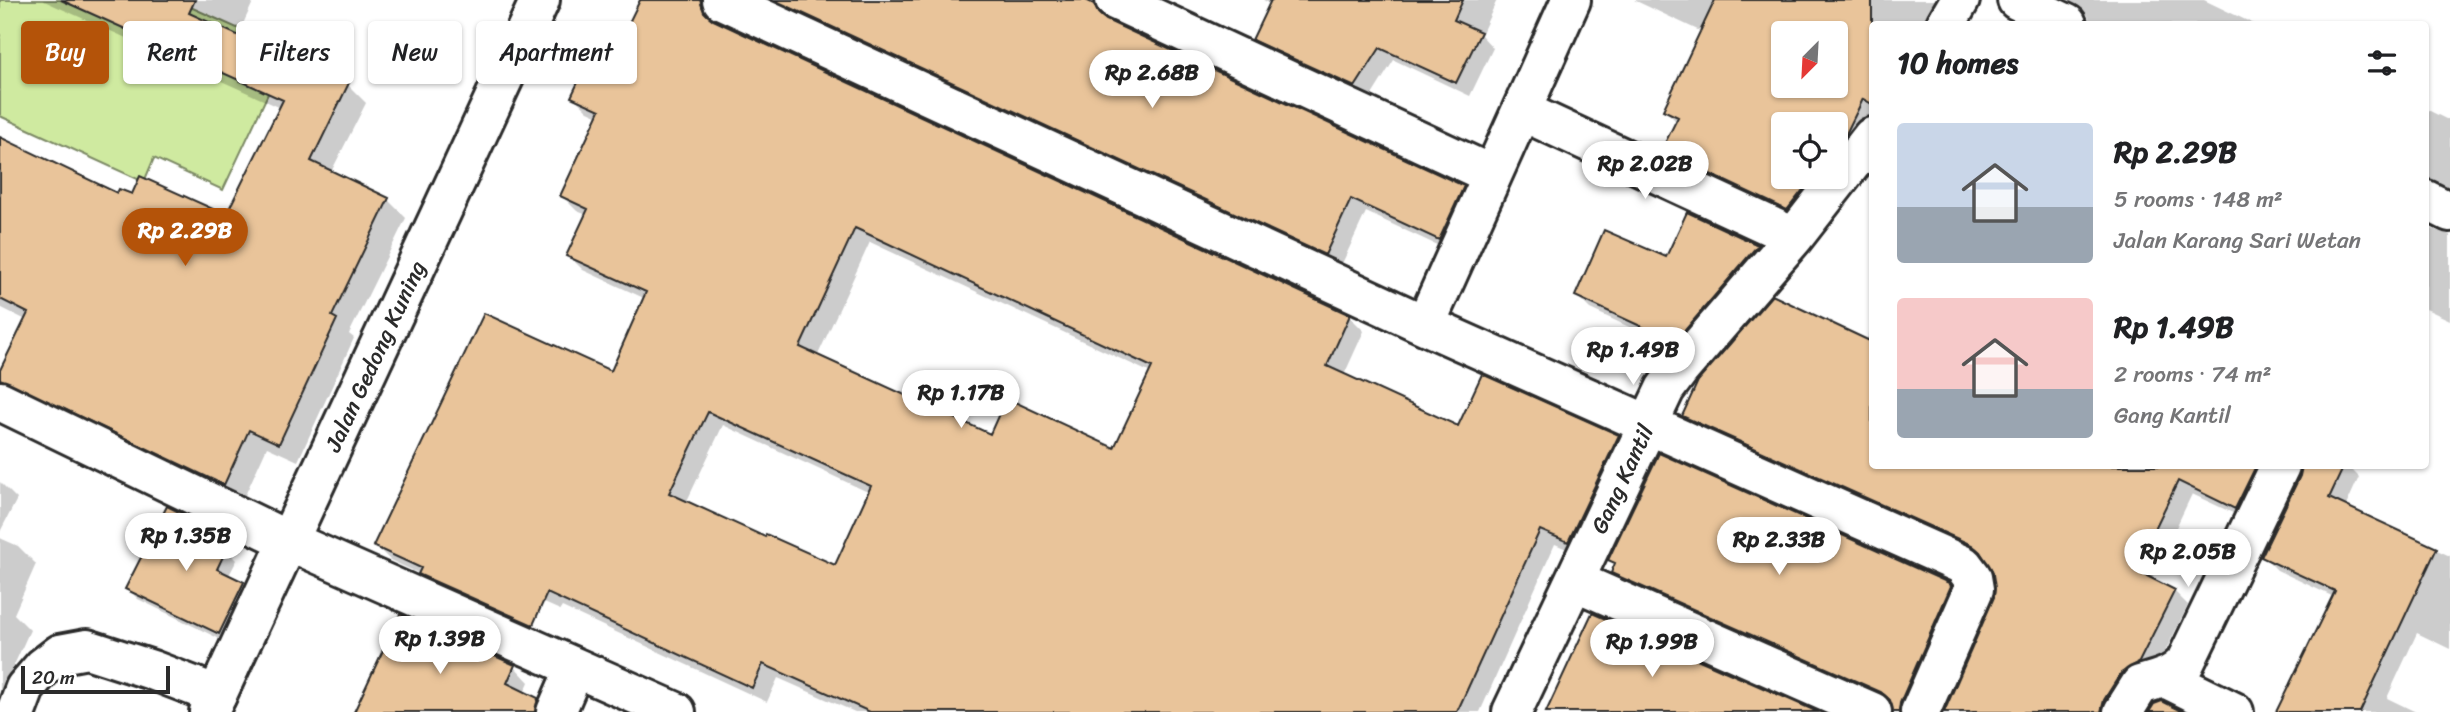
<!DOCTYPE html>
<html lang="en">
<head>
<meta charset="utf-8">
<style>
	:root { --surface:#fff; --page:#f2f2f2; --text:#202124; --muted:#757577; --accent:#b45309 }
	body { margin:0; font-family:Sriracha,sans-serif; background:var(--page); color:var(--text); height:100vh; display:flex; flex-direction:column; font-size:26px; white-space:nowrap }
	* { box-sizing:border-box; margin:0 }
	p { font-size:23px; color:var(--muted) }
	.icon { flex:none; width:38px; height:38px; fill:none; stroke:currentColor; stroke-width:2; stroke-linecap:round; stroke-linejoin:round }
	.map { position:relative; flex:1; overflow:hidden }
	.side { position:absolute; left:1869px; top:21px; width:560px; height:448px; display:flex; flex-direction:column; background:var(--surface); border-radius:7px; box-shadow:0 2px 5px #0004 }
	.side>* { flex:none }
	.hud { position:absolute; left:21px; top:21px; width:665px; height:63px; display:flex; gap:14px }
	.needle { width:46px; rotate:204deg }
	.fabs { position:absolute; left:1771px; top:21px; display:grid; gap:14px }
	.fabs a { display:grid; place-items:center; width:77px; height:77px; border-radius:7px; background:var(--surface); box-shadow:0 2px 5px #0004; font-size:35px }
	.scale { position:absolute; left:21px; bottom:18px; width:149px; box-sizing:border-box; padding-left:7px; border:4px solid #2b2b2b; border-top:0; font-size:19px; line-height:24px; white-space:nowrap; color:#2b2b2b; -webkit-text-stroke:5px #fff; paint-order:stroke }
	.price { position:absolute; translate:-50% -60px; padding:0 16px; border-radius:24px; background:#fff; color:#222; font-size:23px; line-height:46px; filter:drop-shadow(0 2px 4px #0008) }
	.price::after { content:''; position:absolute; left:50%; top:42px; width:21px; height:16px; margin-left:-10px; background:inherit; clip-path:polygon(0 0,100% 0,50% 100%) }
	.price.selected { background:var(--accent); color:#fff }
	ul { padding:0; list-style:none }
	li { display:flex; align-items:center; gap:21px; height:175px; padding:0 28px }
	li span { display:grid; place-items:center; flex:none; width:196px; height:140px; border-radius:7px; color:#555 }
	li>.icon { margin-inline-start:auto }
	span .icon { width:84px; height:84px; fill:#fffc; stroke-width:1 }
	li b { font-size:30px }
	h2 { display:flex; justify-content:space-between; align-items:center; height:84px; padding:0 28px; font-size:30px }
	.pill { padding:0 24px; border-radius:7px; background:var(--surface); box-shadow:0 2px 5px #0004; font-size:24px; line-height:63px }
	.pill.selected { background:var(--accent); color:#fff }
	.map>svg:first-child { display:block }
</style>
</head>
<body>
<div class="map">
<svg width="2450" height="712" viewBox="0 0 2450 712">
	<rect width="100%" height="100%" fill="#fff"/>
	<filter id="ink" filterUnits="userSpaceOnUse"><feTurbulence type="fractalNoise" baseFrequency=".0143" numOctaves="2"/><feDisplacementMap in="SourceGraphic" scale="14" xChannelSelector="R" yChannelSelector="G"/><feConvolveMatrix kernelMatrix="1 2 1 2 8 2 1 2 1" color-interpolation-filters="sRGB"/></filter>
	<g filter="url(#ink)">
		<!-- green -->
		<path fill="#cfeaa0" stroke="#7d8a66" stroke-width="2" d="M0 0H175L288 51 223 190 154 158 144 182 0 116Z"/>
		<!-- shadow -->
		<path fill="#0003" fill-rule="evenodd" d="M42 0H254L237 37 348 85 366 103 331 172 388 200 406 218 349 334 354 338 298 461 267 447 242 502 17 394 0 378 26 320 0 307V139L118 195 133 197 227 217 281 108Z
			M642 0H722L717 5 714 19 716 23 1349 316 1364 331 1344 375 1459 429 1618 437 1633 452 1583 556 1555 544 1480 712H855L778 678 767 702 562 607 560 610 461 566 451 588 390 560 375 545 612 373 646 299 583 270 568 255 587 215 577 211 562 196 599 116 588 111 573 97 622 41ZM870 242 1151 373 1115 450 991 437 817 357ZM723 425 870 493 836 567 766 539 686 503Z
			M760 0H1074L1107 22 1462 187 1477 202 1454 253 1366 212 1340 268Z
			M1263 0H1497L1481 35 1493 48 1470 96 1394 60 1369 100 1268 53 1254 39 1271 4Z
			M1634 0H1938L1926 24H1872V120L1859 150 1802 223 1677 165 1663 151 1677 122 1665 110 1702 32ZM1783 33H1836V86H1783ZM1783 124H1836V177H1783Z
			M2056 0H2204L2254 24H2090L2088 15Z
			M2426 109 2450 121V193L2426 188Z
			M1688 214 1757 246 1770 259 1688 354 1590 309 1577 296 1667 259Z
			M2429 228 2450 235V320L2426 309V236Z
			M1872 328V466H2278L2250 521 2192 494 2151 580 2174 591 2188 605 2153 676 2120 712H1946L1996 598 1995 572 1986 558 1698 429 1684 415 1866 341Z
			M2303 466H2348L2359 477 2345 508 2450 556V649L2417 633 2387 698 2416 712H2278L2334 597 2277 570 2263 556 2301 476Z
			M0 482 17 499 0 532Z
			M204 526 215 537 212 543 226 549 237 560 228 577 243 584 254 594 230 644 138 599 128 589Z
			M0 538 18 546 36 564 14 614 30 630 0 696Z
			M1610 560 1948 584 1963 599 1916 712H1895L1893 704 1627 587 1613 572 1616 565Z
			M514 666 529 682 524 693 537 699 550 712H356Z"/>
		<!-- building -->
		<path fill="#e9c49a" stroke="#2b2b2b" stroke-width="2" fill-rule="evenodd" d="M61 0H195L189 13 301 64 303 60 349 83 311 161 389 198 332 316 337 319 279 444 249 430 224 485 0 379V370L28 313 0 299V137L117 193 119 189 132 194 140 176 226 215 283 100Z
			M640 0H700L704 12 713 20 1350 315 1327 366 1458 426 1482 374 1619 435 1568 542 1540 530 1457 712H870L763 664 752 688 547 593 533 625 418 574 421 568 373 546 484 313 611 371 646 292 566 256 588 209 560 196 600 110 571 97 603 30 621 39ZM855 228 1152 367 1114 448 1006 398 990 434 800 347ZM708 412 871 486 835 565 766 534 765 537 669 493Z
			M774 0H1086L1094 4 1098 13 1106 20 1464 186 1439 240 1351 199 1325 255Z
			M1271 0H1463L1454 20 1481 32 1456 83 1380 48 1355 87 1252 40Z
			M1715 0H1872V104L1863 99 1845 136 1836 148V124H1783V177H1813L1787 210 1661 151 1678 117 1663 110ZM1783 33H1836V86H1783Z
			M1687 212 1758 245 1675 342 1575 296 1604 230 1666 257Z
			M1772 295 1872 342V466H2256L2235 509 2178 481 2135 570 2175 590 2139 662 2121 673 2104 700 2101 712H1944L1994 597 1993 573 1980 552 1972 545 1682 416 1698 381Z
			M1659 453 1949 583 1951 586 1900 703 1899 712H1893L1890 700 1881 692 1611 573 1615 563 1608 560Z
			M2302 466H2344L2329 498 2437 548 2360 712H2276L2335 591 2261 557 2300 476Z
			M167 506 205 525 201 535 227 548 217 569 244 582 219 634 125 589Z
			M1592 613 1818 712H1546Z
			M400 614 515 665 507 683 538 698 535 712H354Z
			M2162 701 2184 712H2149L2154 704Z"/>
		<g fill="none" stroke-linecap="round" stroke-linejoin="round">
			<!-- minor casing -->
			<g stroke="#2b2b2b" stroke-width="44">
				<path id="minor" d="M722 0 1425 325 1963 565 1972 577 1974 589 1920 712
					M1115 0 1492 175
					M2017 0 2067 24
					M1946 24 1960 0
					M1522 111 1794 237
					M2426 200 2450 212
					M1425 325 1571 0
					M0 401 289 541 676 712
					M1575 581 1872 712
					M2167 679 2234 712
					M16 712 25 688 43 667 60 654 87 649 152 670 217 695
					M556 712 575 668
					M1512 712 1665 389 1680 369 1794 237 1872 137
					M2123 712 2140 685C2158 679 2172 678 2185 663L2280 466"/>
			</g>
			<!-- major casing -->
			<g stroke="#2b2b2b" stroke-width="44">
				<path id="major" d="M209 712 540 0"/>
			</g>
			<!-- minor -->
			<use href="#minor" stroke="#fff" stroke-width="38"/>
			<!-- major -->
			<use href="#major" stroke="#fff" stroke-width="38"/>
		</g>
	</g>
	<g text-anchor="middle" stroke-width="7" stroke-linejoin="round" paint-order="stroke">
		<!-- street labels -->
		<g font-size="23" fill="#2b2b2b" stroke="#fff">
			<text transform="translate(375 356) rotate(-65)" y="8">Jalan Gedong Kuning</text>
			<text transform="translate(1622 479) rotate(-65)" y="8">Gang Kantil</text>
		</g>
	</g>
</svg>
<div class="fabs">
<a><svg class="needle" viewBox="-14 -14 28 28"><path d="M0-13l5 13h-10z" fill="#e53935"/><path d="M0 13l5-13h-10z" fill="#757577"/></svg></a>
<a><svg class="icon" aria-label="locate" viewBox="0 0 24 24"><circle cx="12" cy="12" r="6"/><path d="M12 2v4M12 18v4M2 12h4M18 12h4"/></svg></a>
</div>
<div class="scale">20 m</div>
<b class="price" style="left:1152px;top:110px">Rp 2.68B</b>
<b class="price" style="left:1645px;top:201px">Rp 2.02B</b>
<b class="price selected" style="left:185px;top:268px">Rp 2.29B</b>
<b class="price" style="left:1633px;top:387px">Rp 1.49B</b>
<b class="price" style="left:961px;top:430px">Rp 1.17B</b>
<b class="price" style="left:186px;top:573px">Rp 1.35B</b>
<b class="price" style="left:1779px;top:577px">Rp 2.33B</b>
<b class="price" style="left:2188px;top:589px">Rp 2.05B</b>
<b class="price" style="left:440px;top:676px">Rp 1.39B</b>
<b class="price" style="left:1652px;top:679px">Rp 1.99B</b>
<div class="hud">
<a class="pill selected">Buy</a>
<a class="pill">Rent</a>
<a class="pill">Filters</a>
<a class="pill">New</a>
<a class="pill">Apartment</a>
</div>
<section class="side">
<h2>10 homes<svg class="icon" aria-label="filters" viewBox="0 0 24 24"><path d="M4 7h16M4 17h16"/><circle cx="9" cy="7" r="2"/><circle cx="15" cy="17" r="2"/></svg></h2>
<ul>
<li><span style="background:linear-gradient(#c9d6e8 60%,#9aa5b1 0)"><svg class="icon" aria-label="home" viewBox="0 0 24 24"><path d="M3 11l9-7 9 7M6 9v11h12V9"/></svg></span><div><b>Rp 2.29B</b><p>5 rooms · 148 m²</p><p>Jalan Karang Sari Wetan</p></div></li>
<li><span style="background:linear-gradient(#f6c9c9 65%,#9aa5b1 0)"><svg class="icon" aria-label="home" viewBox="0 0 24 24"><path d="M3 11l9-7 9 7M6 9v11h12V9"/></svg></span><div><b>Rp 1.49B</b><p>2 rooms · 74 m²</p><p>Gang Kantil</p></div></li>
</ul>
</section>
</div>
</body>
</html>
